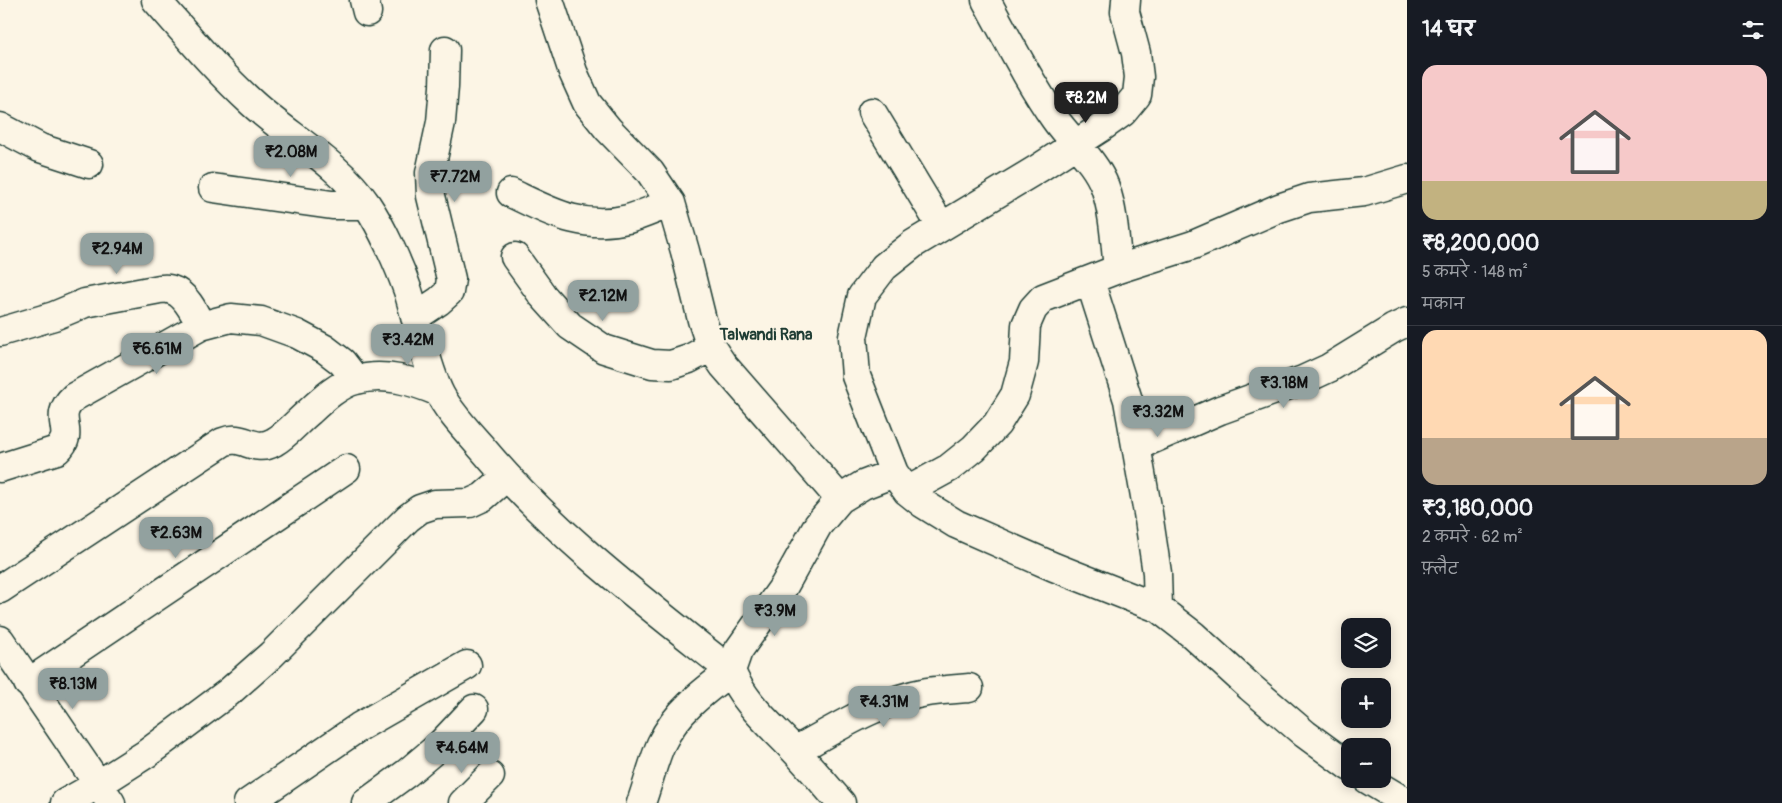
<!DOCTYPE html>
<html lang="hi">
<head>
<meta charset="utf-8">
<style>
	:root { --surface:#171b24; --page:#242831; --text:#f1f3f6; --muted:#9ea1a6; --line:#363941; --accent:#92a19f }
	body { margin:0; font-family:Pangolin,"Playpen Sans Deva",sans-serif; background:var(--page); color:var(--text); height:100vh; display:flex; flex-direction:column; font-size:19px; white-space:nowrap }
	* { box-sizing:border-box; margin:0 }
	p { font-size:16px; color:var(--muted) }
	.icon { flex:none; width:28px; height:28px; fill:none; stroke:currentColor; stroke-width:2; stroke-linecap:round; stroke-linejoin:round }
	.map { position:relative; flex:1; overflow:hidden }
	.panel { display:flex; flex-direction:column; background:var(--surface); width:375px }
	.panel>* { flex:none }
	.tools { position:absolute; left:1341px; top:618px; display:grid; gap:10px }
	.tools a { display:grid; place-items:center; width:50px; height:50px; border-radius:10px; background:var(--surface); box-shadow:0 2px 12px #0003; font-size:25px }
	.price { position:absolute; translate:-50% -42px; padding:0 11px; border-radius:10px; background:var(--accent); color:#111; font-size:16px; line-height:32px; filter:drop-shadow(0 1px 2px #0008) }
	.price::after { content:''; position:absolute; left:50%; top:30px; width:15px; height:11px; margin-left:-8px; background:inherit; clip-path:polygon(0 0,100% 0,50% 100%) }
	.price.current { background:#222; color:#fff }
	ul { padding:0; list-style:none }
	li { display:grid; align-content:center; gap:10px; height:265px; padding:0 15px }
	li+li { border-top:1px solid var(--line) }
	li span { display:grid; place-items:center; height:155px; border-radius:15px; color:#555 }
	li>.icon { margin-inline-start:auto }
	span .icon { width:90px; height:90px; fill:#fffc; stroke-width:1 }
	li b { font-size:21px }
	h2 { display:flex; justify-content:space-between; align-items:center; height:60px; padding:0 15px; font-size:21px }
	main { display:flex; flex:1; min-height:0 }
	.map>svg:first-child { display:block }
</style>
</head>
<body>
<main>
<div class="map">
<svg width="1407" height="803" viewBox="0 0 1407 803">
	<rect width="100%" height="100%" fill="#fcf5e5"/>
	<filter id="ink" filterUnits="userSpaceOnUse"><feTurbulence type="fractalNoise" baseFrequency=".02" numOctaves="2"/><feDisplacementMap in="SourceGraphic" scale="10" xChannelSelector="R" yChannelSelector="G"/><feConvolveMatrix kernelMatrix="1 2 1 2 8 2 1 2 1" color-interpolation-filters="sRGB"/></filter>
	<g filter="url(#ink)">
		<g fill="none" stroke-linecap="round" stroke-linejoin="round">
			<!-- minor casing -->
			<g stroke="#1f3d34" stroke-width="31">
				<path id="minor" d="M156 0C187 35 217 71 252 103 289 137 338 162 367 205 382 227 399 265 408 291 418 323 424 359 438 390 446 409 468 432 482 448 554 534 644 602 731 671 704 691 676 712 661 744 653 762 648 784 641 803
					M364 0 367 12
					M549 0 573 72 587 103 608 129 650 172 671 203 685 251 702 320 711 347 723 365 840 499
					M986 0C1008 40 1029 82 1055 119 1071 142 1095 160 1105 187 1114 213 1115 242 1118 269
					M1126 0 1125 12 1136 53 1139 77 1137 95 1123 112 1099 129 1039 168 913 244 884 267 862 296 853 337 856 376 894 473 907 491 922 503 956 524 1054 567 1158 608 1193 635 1250 687 1305 734 1350 767
					M872 112 941 226
					M0 127 40 148 89 164
					M213 188 332 205H367
					M511 193C551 212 582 230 628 219 642 215 657 208 671 203
					M515 257 543 296 570 326 604 349 652 364 671 365 689 359 711 347
					M1090 281 1128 400 1148 513 1157 573 1158 608
					M415 317 439 301 449 292 451 279 431 196 430 173 441 122 444 87 445 50
					M0 332 54 316 85 303 160 289C163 289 169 288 172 290 186 294 195 314 201 326
					M1137 446 1220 410 1303 380 1329 368 1394 328 1407 322
					M0 468 57 450C78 431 50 419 74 397L201 326 231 318 261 321 297 334 325 349 342 362 356 380
					M907 491 949 468 974 448 997 424 1015 395 1024 362 1026 325 1033 309 1043 298 1118 269 1193 245 1279 208 1309 198 1364 192 1407 179
					M0 589 223 442C244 433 253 454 274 442 287 435 298 421 309 412 322 400 339 384 356 380 384 372 413 381 439 392
					M0 640 111 803
					M28 683 346 469
					M795 751C836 728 880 700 927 692 941 690 956 689 969 688
					M1367 779 1407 803
					M65 803 99 784 146 754 229 692 271 655 408 518 420 509 435 504 470 503 483 497 506 477
					M248 803 359 727 467 665
					M366 803 407 773 439 746 474 709
					M463 803 490 776
					M841 803C826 786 811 768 795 751 772 726 744 704 731 671L738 651 784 586 818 525 840 499 863 485 894 473"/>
			</g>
			<!-- minor -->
			<use href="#minor" stroke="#fcf5e5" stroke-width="28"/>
		</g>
	</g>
	<g text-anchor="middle" stroke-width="5" stroke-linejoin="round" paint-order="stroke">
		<!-- quarter labels -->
		<g font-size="16" font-weight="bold" fill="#1f3d34" stroke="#fcf5e5">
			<text x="766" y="340">Talwandi Rana</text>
		</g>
	</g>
</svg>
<div class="tools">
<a><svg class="icon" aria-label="layers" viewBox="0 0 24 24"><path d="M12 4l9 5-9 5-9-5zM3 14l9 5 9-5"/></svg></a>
<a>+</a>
<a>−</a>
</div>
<b class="price current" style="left:1086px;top:124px">₹8.2M</b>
<b class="price" style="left:291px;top:178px">₹2.08M</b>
<b class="price" style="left:455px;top:203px">₹7.72M</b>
<b class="price" style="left:117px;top:275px">₹2.94M</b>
<b class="price" style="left:603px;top:322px">₹2.12M</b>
<b class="price" style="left:408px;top:366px">₹3.42M</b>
<b class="price" style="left:157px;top:375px">₹6.61M</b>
<b class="price" style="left:1284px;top:409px">₹3.18M</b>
<b class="price" style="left:1158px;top:438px">₹3.32M</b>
<b class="price" style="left:176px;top:559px">₹2.63M</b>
<b class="price" style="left:775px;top:637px">₹3.9M</b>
<b class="price" style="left:73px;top:710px">₹8.13M</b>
<b class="price" style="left:884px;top:728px">₹4.31M</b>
<b class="price" style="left:462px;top:774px">₹4.64M</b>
</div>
<section class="panel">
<h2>14 घर<svg class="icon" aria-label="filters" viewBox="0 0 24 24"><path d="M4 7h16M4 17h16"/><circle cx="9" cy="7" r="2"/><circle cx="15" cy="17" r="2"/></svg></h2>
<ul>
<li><span style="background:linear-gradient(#f6c9c9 75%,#c2b280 0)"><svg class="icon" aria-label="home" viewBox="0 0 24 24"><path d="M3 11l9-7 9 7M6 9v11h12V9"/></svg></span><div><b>₹8,200,000</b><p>5 कमरे · 148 m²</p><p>मकान</p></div></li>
<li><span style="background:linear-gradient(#ffd9b3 70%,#b9a48a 0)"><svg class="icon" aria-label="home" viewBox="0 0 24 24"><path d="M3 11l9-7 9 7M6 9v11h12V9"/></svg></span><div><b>₹3,180,000</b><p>2 कमरे · 62 m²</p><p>फ़्लैट</p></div></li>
</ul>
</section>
</main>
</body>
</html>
